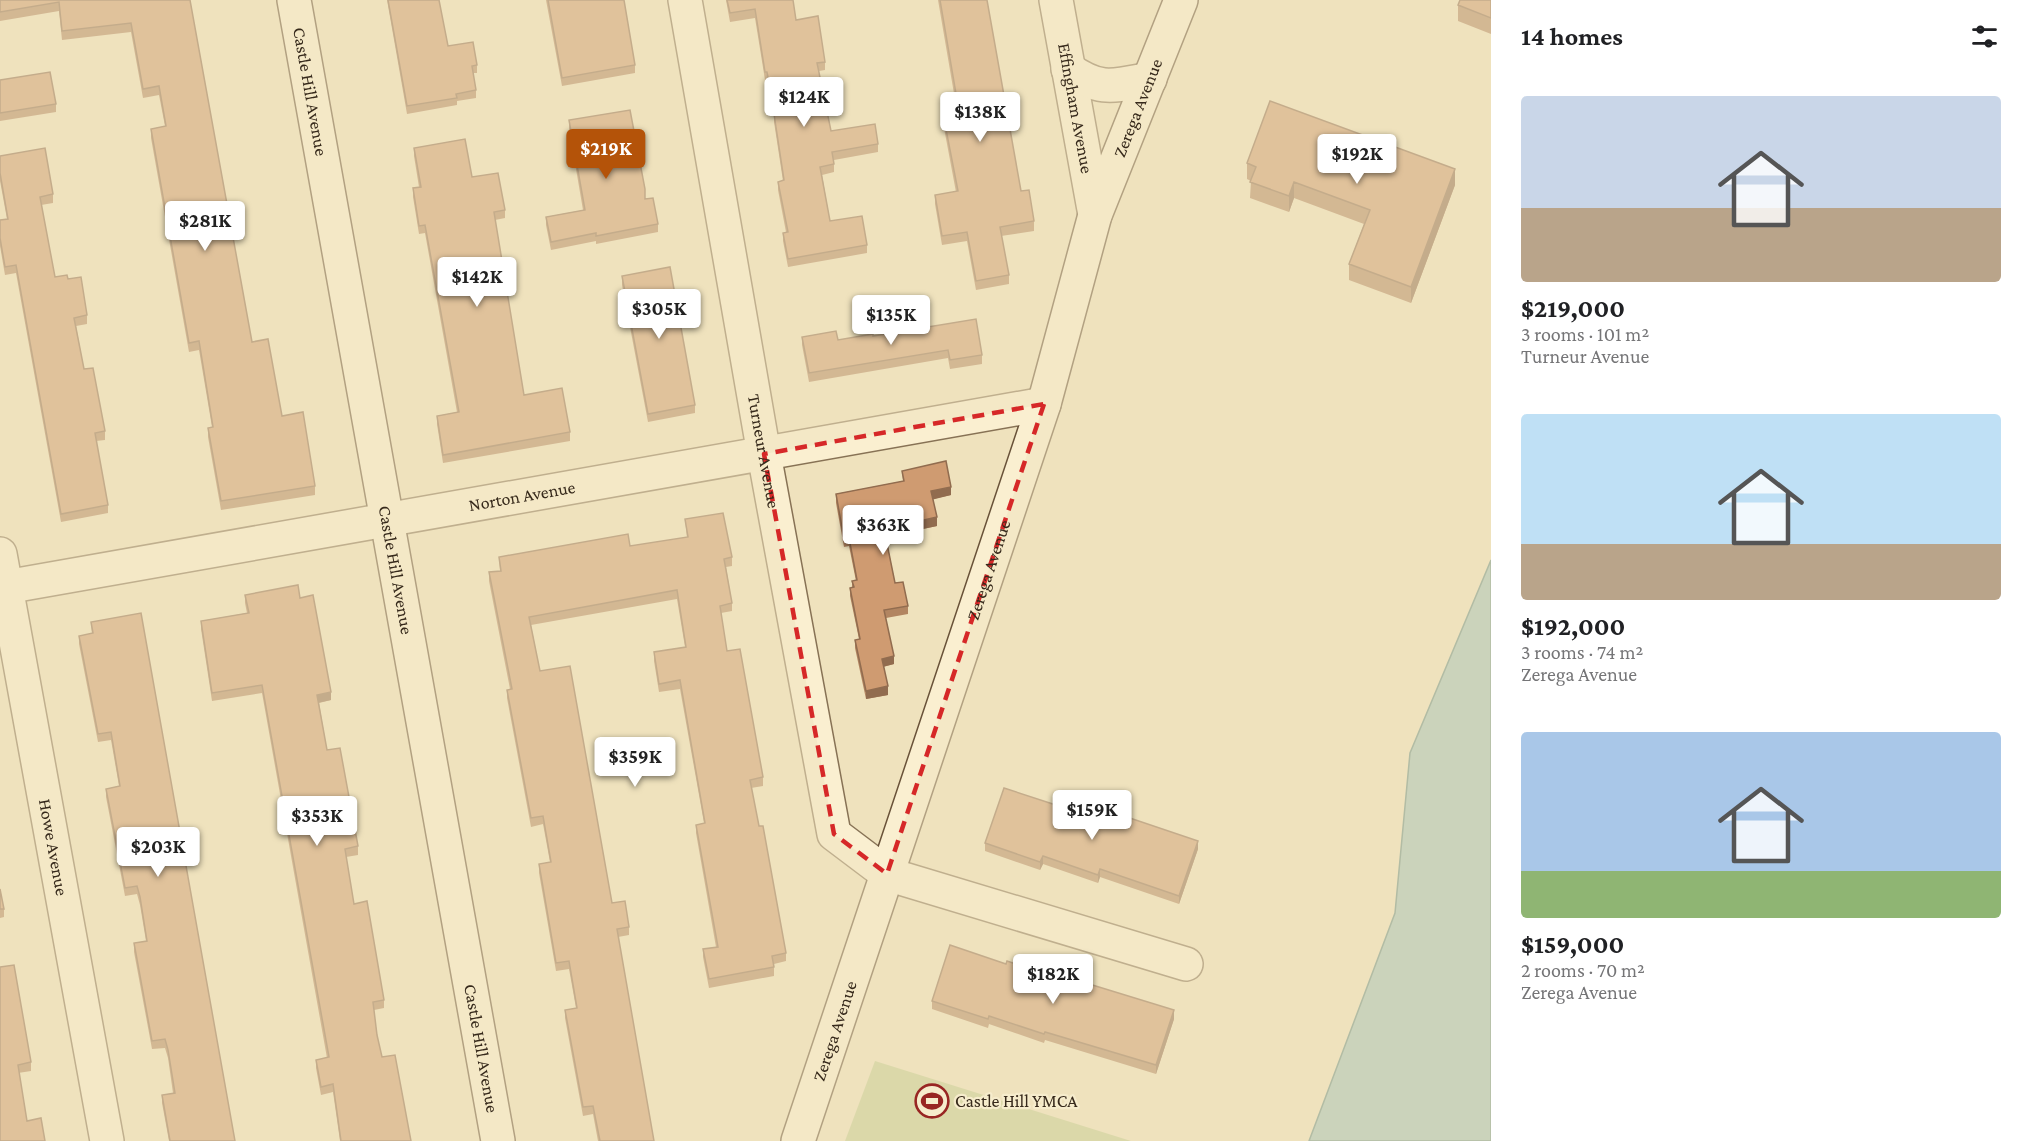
<!DOCTYPE html>
<html lang="en">
<head>
<meta charset="utf-8">
<style>
	:root { --surface:#fff; --page:#f6f6f6; --text:#202124; --muted:#757577; --accent:#b45309 }
	body { margin:0; font-family:"Crimson Pro",serif; background:var(--page); color:var(--text); height:100vh; display:flex; flex-direction:column; font-size:22px; white-space:nowrap }
	* { box-sizing:border-box; margin:0 }
	p { font-size:20px; color:var(--muted) }
	.icon { flex:none; width:33px; height:33px; fill:none; stroke:currentColor; stroke-width:2; stroke-linecap:round; stroke-linejoin:round }
	.map { position:relative; flex:1; overflow:hidden }
	.details { display:flex; flex-direction:column; background:var(--surface); width:540px }
	.details>* { flex:none }
	.price { position:absolute; translate:-50% -51px; padding:0 14px; border-radius:6px; background:#fff; color:#222; font-size:20px; line-height:39px; filter:drop-shadow(0 2px 3px #0008) }
	.price::after { content:''; position:absolute; left:50%; top:36px; width:18px; height:14px; margin-left:-9px; background:inherit; clip-path:polygon(0 0,100% 0,50% 100%) }
	.price.current { background:var(--accent); color:#fff }
	ul { padding:0; list-style:none }
	li { display:grid; align-content:center; gap:12px; height:318px; padding:0 30px }
	li span { display:grid; place-items:center; height:186px; border-radius:6px; color:#555 }
	li>.icon { margin-inline-start:auto }
	span .icon { width:108px; height:108px; fill:#fffc; stroke-width:1 }
	li b { font-size:26px }
	h2 { display:flex; justify-content:space-between; align-items:center; height:72px; padding:0 30px; font-size:26px }
	main { display:flex; flex:1; min-height:0 }
	.map>svg:first-child { display:block }
</style>
</head>
<body>
<main>
<div class="map">
<svg width="1491" height="1141" viewBox="0 0 1491 1141">
	<rect width="100%" height="100%" fill="#efe2bd"/>
	<!-- green -->
	<path fill="#c4cd91" d="M875 1061 1131 1141H845Z"/>
	<!-- water -->
	<path fill="#a1c0b8" stroke="#688e86" stroke-width="1.5" d="M1491 560V1141H1309L1395 913 1410 753Z"/>
	<g fill="none" stroke-linecap="round" stroke-linejoin="round">
		<!-- street casing -->
		<g stroke="#877255" stroke-width="36">
			<g id="street">
				<path id="s1" d="M685 0 764 454 834 834 887 874 1186 964"/>
				<path id="s2" d="M1056 0 1095 215"/>
				<path d="M1068 69C1101 92 1113 86 1150 79"/>
				<path id="s3" d="M0 554 107 1141"/>
				<path id="s4" d="M0 588 1044 404"/>
			</g>
		</g>
		<!-- secondary casing -->
		<g stroke="#695239" stroke-width="36">
			<g id="secondary">
				<path id="s5" d="M294 0 498 1141"/>
				<path id="s6" d="M798 1141 1044 404 1095 215 1181 0"/>
			</g>
		</g>
		<!-- street -->
		<use href="#street" stroke="#faefd0" stroke-width="33"/>
		<!-- secondary -->
		<use href="#secondary" stroke="#faefd0" stroke-width="33"/>
	</g>
	<!-- wall -->
	<path fill="#b28561" d="M0 0H190L252 342 282 416 315 486V495L221 510 208 437V428L212 427 199 350 189 352 151 138V129L165 126 159 95 143 98 131 32 62 40 59 11 0 21Z
		M387 0H439L448 46 477 65V73H473L476 90V98L457 101V105L407 114Z
		M546 0H624L635 65V73L562 86Z
		M726 0H793L796 20 825 62V70L819 71 831 131 878 144V152L834 160V172L822 175 830 221 867 245V253L788 267 783 241V233L786 232 778 190V182L783 181 774 122V114L767 80H765L755 18 730 22Z
		M938 0H987L1021 191 1034 221V231L1001 236 1009 275V284L976 290 967 241 942 245 935 204V195L956 192 944 128V119L958 117Z
		M1491 0V34L1458 21V5Z
		M0 80 56 104V112L0 121Z
		M569 120 645 199 658 224V232L596 244V241L551 250 546 225V217L583 210 569 128Z
		M414 148 472 177 505 210V218L495 220 524 395 570 432V441L443 463 437 424V416L457 412 425 233 419 234 413 197V188L419 187 414 156Z
		M0 156 53 194V203L41 205 55 277 68 279 87 315V324L76 326 84 369 105 431V440L96 441 108 505V513L61 522 16 273 5 275 0 246V220L7 219 0 181Z
		M1247 163 1455 185 1411 303 1349 280V264L1364 224 1294 198 1289 212 1250 198 1251 181 1247 179Z
		M622 276 695 405V413L648 422 622 285Z
		M873 336 982 355V364L950 369 948 358 809 382 802 345V337L838 340Z
		M902 471 951 495 933 499 937 526 886 537 895 583 908 606V614L886 618 894 664 883 667 888 695 866 699 855 648V640L859 639 850 596V588L852 587V581H856L849 546 844 547 836 503V494L903 481Z
		M685 519 732 557V566L726 567 732 603V611L721 613 727 651 763 777V786L751 788 786 953V961L774 964V976L709 988 703 957V949L716 947 696 833V825L704 823 680 689 659 692 654 661V652L685 647 677 599 531 625 540 671 612 903 629 927V935L618 937 654 1141H598L593 1114 583 1116 565 1018V1010L576 1008 569 969 556 971 539 873V864L550 862 543 824 531 827 507 698V690L510 689 489 581V572L500 571 499 557 630 546 687 538Z
		M245 595 300 598 331 700 319 703 327 750 358 846V855L346 857 354 904 384 1000V1008L374 1010 377 1035 382 1057 411 1141H340L333 1092 321 1095 316 1068V1060L327 1058 262 693 212 701 201 629V621L247 613 245 603Z
		M91 622 235 1141H169L162 1103V1095L173 1093 168 1058 165 1048 152 1049 134 952V943L146 941 140 905 137 894 125 896 106 797V789L119 786 111 740 98 742 79 644V636L92 634Z
		M1059 806 1198 849 1179 904 1100 877 1098 883 1043 864 1040 870 985 851V843Z
		M0 889 4 909V917L0 918Z
		M0 967 31 1062V1071L18 1073 27 1121 0 1141Z
		M932 1001 1174 1019 1156 1074 1045 1040 1044 1043 989 1024 988 1028 932 1009Z"/>
	<!-- shaded-wall -->
	<path fill="#916c4f" d="M1455 169V185L1411 303V287Z
		M1294 182V198L1289 212V196Z
		M951 487V495L931 500V491Z
		M937 517V526L884 537V529Z
		M894 656V664L882 667V659Z
		M888 686V695L866 699V691Z
		M331 692V700L317 703V695Z
		M1198 841V849L1179 904V896Z
		M1043 856V864L1040 870V862Z
		M1100 869V877L1098 883V875Z
		M1174 1010V1019L1156 1074V1065Z"/>
	<!-- building -->
	<path fill="#cf9b71" stroke="#916c4f" stroke-width="1.5" d="M0 0H190L252 342 268 339 282 416 303 412 315 486 221 501 208 428 213 427 199 341 189 343 151 129 166 126 159 86 143 89 131 23 62 31 59 2 0 12Z
		M388 0H439L448 46 473 42 477 65 472 66 476 90 456 94 457 98 407 106Z
		M548 0H624L635 65 562 78Z
		M727 0H793L796 20 818 16 825 62 817 63 831 131 875 124 878 144 832 152 834 164 820 167 830 221 862 216 867 245 788 259 783 233 788 232 778 182 784 180 774 114 775 113 767 72H765L755 9 730 13Z
		M940 0H987L1021 191 1029 190 1034 221 1000 227 1009 275 976 281 967 232 942 236 935 195 958 191 944 119 960 117Z
		M1460 0H1491V18L1458 5Z
		M50 72 56 104 0 113V80Z
		M1270 101 1455 169 1411 287 1349 264 1370 210 1294 182 1289 196 1250 182 1256 167 1247 163Z
		M630 110 645 189V199L653 198 658 224 596 236V233L551 242 546 217 585 210 569 120Z
		M465 139 472 177 498 173 505 210 494 212 524 395 562 388 570 432 443 455 437 416 459 412 425 225 419 226 413 188 421 187 414 148Z
		M45 148 53 194 40 197 55 277 67 275 68 279 81 277 87 315 74 318 84 369 93 368 105 431 95 433 108 505 61 514 16 265 5 267 0 238V220L8 219 0 173V156Z
		M670 267 695 405 648 414 622 276Z
		M976 319 982 355 950 360 948 350 809 373 802 337 836 331 838 340 873 334V336Z
		M946 461 951 487 931 491 937 517 884 529 895 583 903 582 908 606 884 610 894 656 882 659 888 686 866 691 855 640 860 639 850 588 854 587 852 581 857 580 849 538 844 539 836 494 904 481 902 471Z
		M723 513 732 557 724 559 732 603 720 606 727 651 740 649 763 777 750 780 759 826H763L786 953 772 956 774 967 709 979 703 949 718 947 696 825 705 823 680 680 659 684 654 652 686 647 677 590 529 617 540 671 570 666 612 903 625 901 629 927 617 929 654 1141H600L593 1106 583 1107 565 1010 577 1008 569 961 556 963 539 864 551 862 543 816 531 818 507 690 512 689 489 572 501 571 499 557 628 534 630 546 688 537 685 519Z
		M298 585 300 598 313 595 331 692 317 695 327 750 340 748 358 846 345 849 354 904 367 901 384 1000 373 1002 377 1035 382 1057 395 1055 411 1141H341L333 1084 321 1087 316 1060 329 1057 262 685 212 693 201 621 249 613 245 595Z
		M141 613 235 1141H170L162 1095 175 1093 168 1050 165 1039 152 1041 134 943 147 941 140 897 137 886 125 888 106 789 120 786 111 732 98 734 79 636 93 633 91 622Z
		M1004 788 1059 806 1062 800 1117 819 1118 814 1198 841 1179 896 1100 869 1098 875 1043 856 1040 862 985 843Z
		M0 889 4 909H0Z
		M950 945 1006 964 1007 961 1062 980 1063 976 1174 1010 1156 1065 1045 1032 1044 1034 989 1016 988 1019 932 1001Z
		M14 965 31 1062 18 1065 27 1121 41 1118 45 1141H0V967Z"/>
	<!-- marked area -->
	<path d="M0 0H1491V1141H0ZM1044 404 887 874 834 834 764 454Z" fill="#efe2bd" fill-opacity=".55" fill-rule="evenodd"/>
	<path fill="none" stroke="#d62828" stroke-width="4.5" stroke-dasharray="12 8" stroke-linejoin="round" d="M1044 404 887 874 834 834 764 454Z"/>
	<!-- icons -->
	<defs>
		<g id="stadium-ring" transform="scale(1.725)"><circle r="9.5" fill="#f6eccc" stroke="#982623" stroke-width="1.5"/><path d="M0-5a6.5 5 0 1 0 0 10a6.5 5 0 1 0 0-10ZM-3.5-1.8h7v3.6h-7Z" fill="#982623"/></g>
	</defs>
	<g fill-rule="evenodd">
		<use href="#stadium-ring" x="932" y="1101"/>
	</g>
	<g text-anchor="middle" stroke-width="4.5" stroke-linejoin="round" paint-order="stroke">
		<!-- street labels -->
		<g font-size="18" fill="#36291b" stroke="#f6eccc">
			<text dy="6" stroke="none"><textPath href="#s5" startOffset="93">Castle Hill Avenue</textPath></text>
			<text dy="6" stroke="none"><textPath href="#s2" startOffset="110">Effingham Avenue</textPath></text>
			<text dy="6" stroke="none"><textPath href="#s6" startOffset="1088">Zerega Avenue</textPath></text>
			<text dy="6" stroke="none"><textPath href="#s1" startOffset="458">Turneur Avenue</textPath></text>
			<text dy="6" stroke="none"><textPath href="#s4" startOffset="530">Norton Avenue</textPath></text>
			<text dy="6" stroke="none"><textPath href="#s6" startOffset="602">Zerega Avenue</textPath></text>
			<text dy="6" stroke="none"><textPath href="#s5" startOffset="579">Castle Hill Avenue</textPath></text>
			<text dy="6" stroke="none"><textPath href="#s3" startOffset="298">Howe Avenue</textPath></text>
			<text dy="6" stroke="none"><textPath href="#s6" startOffset="116">Zerega Avenue</textPath></text>
			<text dy="6" stroke="none"><textPath href="#s5" startOffset="1065">Castle Hill Avenue</textPath></text>
		</g>
		<!-- poi labels -->
		<g font-size="18" fill="#36291b" stroke="#f6eccc" text-anchor="start">
			<text x="955" y="1107">Castle Hill YMCA</text>
		</g>
	</g>
</svg>
<b class="price" style="left:804px;top:128px">$124K</b>
<b class="price" style="left:980px;top:143px">$138K</b>
<b class="price current" style="left:606px;top:180px">$219K</b>
<b class="price" style="left:1357px;top:185px">$192K</b>
<b class="price" style="left:205px;top:252px">$281K</b>
<b class="price" style="left:477px;top:308px">$142K</b>
<b class="price" style="left:659px;top:340px">$305K</b>
<b class="price" style="left:891px;top:346px">$135K</b>
<b class="price" style="left:883px;top:556px">$363K</b>
<b class="price" style="left:635px;top:788px">$359K</b>
<b class="price" style="left:1092px;top:841px">$159K</b>
<b class="price" style="left:317px;top:847px">$353K</b>
<b class="price" style="left:158px;top:878px">$203K</b>
<b class="price" style="left:1053px;top:1005px">$182K</b>
</div>
<section class="details">
<h2>14 homes<svg class="icon" aria-label="filters" viewBox="0 0 24 24"><path d="M4 7h16M4 17h16"/><circle cx="9" cy="7" r="2"/><circle cx="15" cy="17" r="2"/></svg></h2>
<ul>
<li><span style="background:linear-gradient(#c9d6e8 60%,#b9a48a 0)"><svg class="icon" aria-label="home" viewBox="0 0 24 24"><path d="M3 11l9-7 9 7M6 9v11h12V9"/></svg></span><div><b>$219,000</b><p>3 rooms · 101 m²</p><p>Turneur Avenue</p></div></li>
<li><span style="background:linear-gradient(#bfe0f5 70%,#b9a48a 0)"><svg class="icon" aria-label="home" viewBox="0 0 24 24"><path d="M3 11l9-7 9 7M6 9v11h12V9"/></svg></span><div><b>$192,000</b><p>3 rooms · 74 m²</p><p>Zerega Avenue</p></div></li>
<li><span style="background:linear-gradient(#a9c7e8 75%,#8fb573 0)"><svg class="icon" aria-label="home" viewBox="0 0 24 24"><path d="M3 11l9-7 9 7M6 9v11h12V9"/></svg></span><div><b>$159,000</b><p>2 rooms · 70 m²</p><p>Zerega Avenue</p></div></li>
</ul>
</section>
</main>
</body>
</html>
